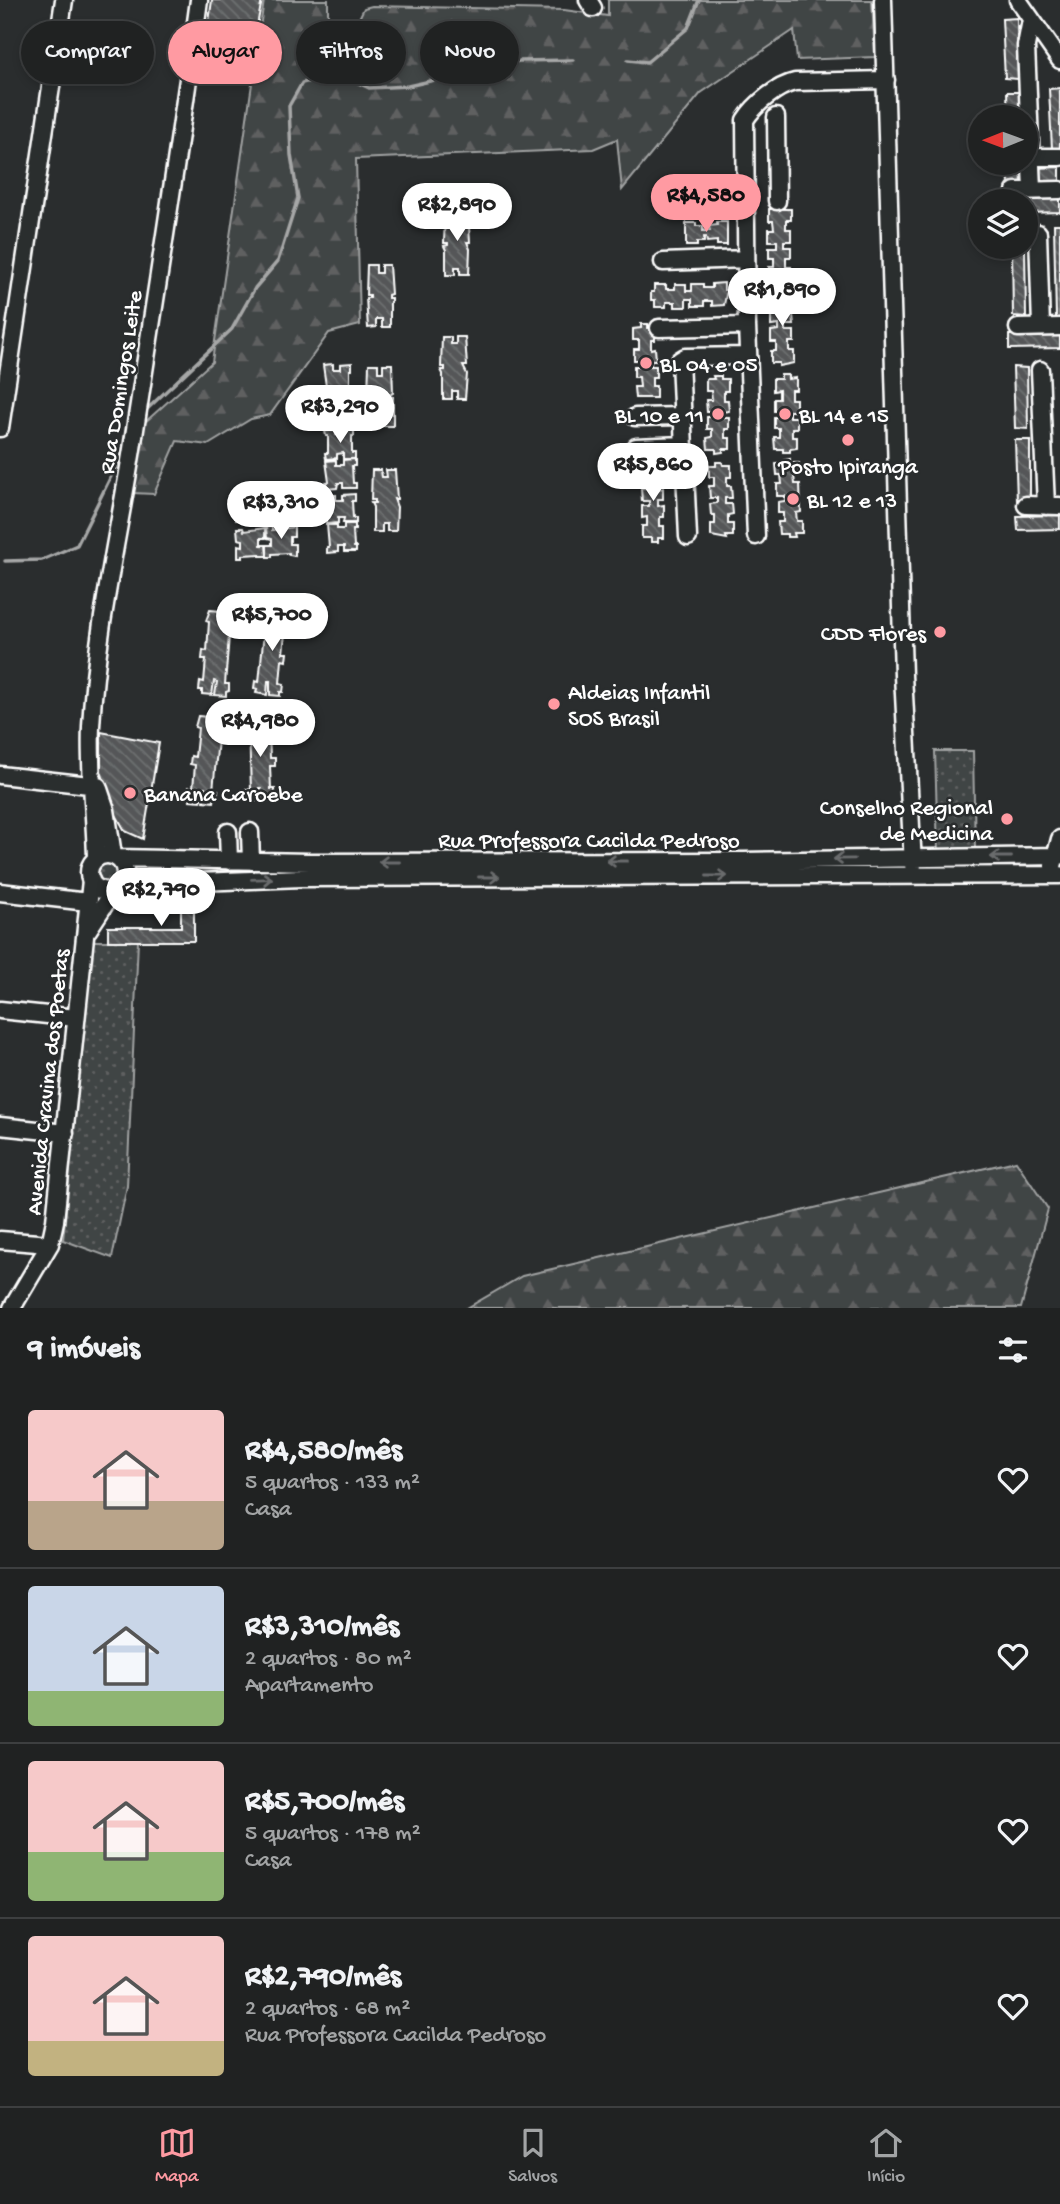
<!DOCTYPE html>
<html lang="pt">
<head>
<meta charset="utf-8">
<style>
	:root { --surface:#202222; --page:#2d2f2f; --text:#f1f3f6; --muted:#a2a4a5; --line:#3d3f40; --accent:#ff9aa2 }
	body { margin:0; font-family:"Gochi Hand",sans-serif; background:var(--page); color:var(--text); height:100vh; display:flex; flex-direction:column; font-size:26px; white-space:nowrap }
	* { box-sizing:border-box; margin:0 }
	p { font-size:23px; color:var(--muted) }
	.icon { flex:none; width:38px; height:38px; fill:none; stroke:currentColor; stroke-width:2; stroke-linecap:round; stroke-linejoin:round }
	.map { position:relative; height:1308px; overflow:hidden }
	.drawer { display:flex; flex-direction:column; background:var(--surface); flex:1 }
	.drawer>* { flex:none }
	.top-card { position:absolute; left:21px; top:21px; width:700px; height:63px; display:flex; gap:14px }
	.needle { width:46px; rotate:269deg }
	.buttons { position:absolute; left:968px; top:105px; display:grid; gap:14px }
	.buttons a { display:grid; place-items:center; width:70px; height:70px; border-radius:50%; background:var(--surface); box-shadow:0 4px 10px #0003,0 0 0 2px var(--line); font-size:35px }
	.price { position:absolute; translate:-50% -60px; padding:0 16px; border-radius:24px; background:#fff; color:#222; font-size:23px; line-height:46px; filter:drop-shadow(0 2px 4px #0008) }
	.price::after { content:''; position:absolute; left:50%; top:42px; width:21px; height:16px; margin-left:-10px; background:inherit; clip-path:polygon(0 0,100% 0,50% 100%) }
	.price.on { background:var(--accent); color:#111 }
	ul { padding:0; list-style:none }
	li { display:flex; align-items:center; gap:21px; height:175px; padding:0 28px }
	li+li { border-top:2px solid var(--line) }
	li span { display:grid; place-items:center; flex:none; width:196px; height:140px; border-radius:7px; color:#555 }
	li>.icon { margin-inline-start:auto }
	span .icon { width:84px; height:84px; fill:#fffc; stroke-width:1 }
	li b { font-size:30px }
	h2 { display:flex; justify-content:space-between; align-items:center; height:84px; padding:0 28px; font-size:30px }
	.pill { padding:0 24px; border-radius:32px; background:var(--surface); box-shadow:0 4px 10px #0003,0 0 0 2px var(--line); font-size:24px; line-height:63px }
	.pill.on { background:var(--accent); color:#111 }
	.tabs { display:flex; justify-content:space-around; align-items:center; height:98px; border-top:2px solid var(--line); background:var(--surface); font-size:19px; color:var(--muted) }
	.tabs a { display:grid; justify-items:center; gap:4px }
	.tabs .on { color:var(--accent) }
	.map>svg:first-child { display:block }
</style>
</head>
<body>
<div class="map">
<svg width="1060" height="1308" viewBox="0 0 1060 1308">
	<defs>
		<pattern id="forest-firs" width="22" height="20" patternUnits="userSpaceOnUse" patternTransform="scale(1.75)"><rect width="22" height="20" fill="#414445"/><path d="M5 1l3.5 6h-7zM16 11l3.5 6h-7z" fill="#5e6061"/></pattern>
		<pattern id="park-dots" width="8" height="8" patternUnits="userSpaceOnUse" patternTransform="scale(1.75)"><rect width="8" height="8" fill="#414445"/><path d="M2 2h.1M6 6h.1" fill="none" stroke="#5e6061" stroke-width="1.8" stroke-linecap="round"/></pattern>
		<pattern id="building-back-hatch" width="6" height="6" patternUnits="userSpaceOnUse" patternTransform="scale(1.75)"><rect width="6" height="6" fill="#555758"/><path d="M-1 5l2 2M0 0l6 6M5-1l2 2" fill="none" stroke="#6e7071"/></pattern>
	</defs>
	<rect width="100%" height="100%" fill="#2a2d2e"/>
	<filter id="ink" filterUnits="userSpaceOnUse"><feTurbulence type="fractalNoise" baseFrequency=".0143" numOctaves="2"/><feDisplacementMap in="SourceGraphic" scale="14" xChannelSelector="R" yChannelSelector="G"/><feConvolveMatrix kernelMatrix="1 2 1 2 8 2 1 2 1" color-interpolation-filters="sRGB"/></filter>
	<g filter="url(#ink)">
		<!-- forest -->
		<path fill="url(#forest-firs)" stroke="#a0a2a2" stroke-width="2" d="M264 0H328V41L345 47 364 8 372 6 564 10 608 16V0H872L875 57 797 60 794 30 701 93 622 190 617 139 593 149 356 159 360 325 329 333 270 415 251 419 208 445 177 441 154 494 133 493 143 424 212 362Z
			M1016 1161 1048 1209 1021 1308H467L522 1276Z"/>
		<!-- park -->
		<path fill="url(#park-dots)" stroke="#a0a2a2" stroke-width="2" d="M935 751H973L975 852H938Z
			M96 873a11 11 0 1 1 22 0a11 11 0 1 1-22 0Z
			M93 941H138L127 1186 112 1258 63 1240Z"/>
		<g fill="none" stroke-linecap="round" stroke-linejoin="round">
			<!-- stream -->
			<path stroke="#a6a7a7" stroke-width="3.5" d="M628 60 647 62 688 28 699 0
				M143 413 232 329 255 288 278 261 298 198 291 155 289 106 302 83 339 74 369 88 408 86 519 61 573 60
				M5 561 42 560 77 545 125 448"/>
		</g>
		<!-- building -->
		<path fill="url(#building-back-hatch)" stroke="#fff" stroke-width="2" d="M212 0H262L247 77 202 72Z
			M1017 18 1018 79 1005 78 1002 19Z
			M1060 88V149H1052L1049 89Z
			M1007 92H1020L1021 117H1008Z
			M1008 163H1021L1022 186 1009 185Z
			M1060 167V182L1036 183V168Z
			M1060 198V212L1026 213V201H1009V200Z
			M776 206H783V209H791V220H786V229H791V241H784V247H791V257H786V267H791V279H784V281L769 279V267H774V258H769V247H777V241H769V229H774L773 221H769V209H776Z
			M455 212V220H460L459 213 468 212 470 242H467L470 249 469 274H460V267H455V275H446V250L444 246 448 245V243H444L445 213Z
			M717 222H727V245H717V241L707 242 706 237H704V242H697V246H686V223H696V226H703V231H710L709 226 717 225Z
			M1054 224H1060V318H1056Z
			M1012 247H1025L1026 317 1013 316Z
			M367 265H376V273H381V265H389L391 294 388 295V298H391V302H390V327H382V319H376V327L368 328 366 298H370V295H366Z
			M724 283V290H727L724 305 712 306V301H704V306H692V299H686V307H675V302H666V307H655V300H651V292H654V285H666V289H675V284H686V291H692V284H703V288H712V284Z
			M785 290V293H793V305H788L789 314H793L794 325H785V331H794V342H789V351H794V363L779 366V363H771V351H776V342H771V331L779 330V325L771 326V314H776V305H771V293H778V291Z
			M641 324H648V328H655V340H651V349L655 348 656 360H651V366H656V377H652V386H656V398H635L634 387H640L639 377H634V366H642V360H634V349H639V340H633V329L641 328Z
			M1060 334V348L1009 349V335Z
			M442 337H451V344H456V337H465L467 366H463L467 374 465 399H457V391H452V399H443V374L441 370H445V367H441Z
			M352 363V370H350V387H353V392H341V387H335V392L323 393V386H326L323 365 333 364V369H340V364Z
			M369 364H378V372H383V364H392L393 393 391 394 390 397H393V426H384V418H378L379 426 370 427V402L368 397H372V394H368Z
			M1013 367 1027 368 1028 429 1015 428Z
			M781 375H788V379L796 378V390H791V399H796V411H789V417H797V428H792V437H797V448L790 449V452H783V449H775L774 437H779V428H774V417H782V411H774V399H779V390L773 391V379H781Z
			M713 376H721V379H728V391H724V400H728L729 411 722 412V417H729V429H725V438H730V449H723V452L716 453V449H708L707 438 712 437V429H707V417H715V412H707L706 400H712L711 391H706V379H714Z
			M334 393V398H341V393H353V399H350L351 416H354V421H341L342 416H336V421L324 422V416H327L324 394Z
			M354 430V436H352V453H355V459H343V453L337 454V458L326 459 325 453H328V436H326L325 431H336V435H343L342 431Z
			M1015 440H1030V501H1017Z
			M355 459V466H352L353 483H356V488H343V483H338L337 488 326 489V482H329L326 461 336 460V465H343V460Z
			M790 459V463H799L800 475H794L795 484H800L801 512 796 513 797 521H802V533H794L795 537H787V534H779L778 522H783V513H778V502L785 501V496H777V484H782L781 475H777L776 464 784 463V460Z
			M716 462H722L723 465H731V477H727V486H731L732 498H725V504H732L733 514 728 515V524H733V536H726L727 539 711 536V524H715V515H711L710 504 717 503V498H710L709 486H714V477H709V466H716Z
			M648 465 663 468V479H659V489L663 488V499H658V506L664 505V517H660V526H664V538H658V542H651V538H642V526H647V517L642 518V506H649V501H642L641 488H646V480H641V468H648Z
			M372 470H381L382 477H387L386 470H395L397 499H394L397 507 396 531H387V524H382V532H373V507L371 503H375V500H371Z
			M291 488 292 499H287L288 506H292L293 518 287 517V515L270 516V519H265V506H270L269 500H265L264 489H270V492Z
			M262 489 263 500H258L259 507H263L264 518H258V516L241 517V520H236V507H241L240 501H236L234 490H241V493Z
			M355 494V501H352L353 518H356V523H343L344 518H338V523L326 524V518H329L326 496 336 495V500H343V495Z
			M1060 515V529L1018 530 1017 516Z
			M344 524H355V530H353L354 547H356V552H344V547H338V552L327 553V547H329L327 525H337V529H344Z
			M266 527H272V530L294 527V537H290V544H295V556L289 555V553L272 554V557H267V545H272V539L267 538Z
			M237 528H243L244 531 265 528V538H261V545H266L267 556H260V554L243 555V558H238V545L243 546V540L238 539Z
			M210 610 220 611 219 623H222V612H233V615H236L235 624H230L225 684H229V691L226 692V696L215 695 217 682 214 681 212 695 202 694V690H199L200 681 204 682 206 659H202L203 650 207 651 209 622 206 621Z
			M264 610 275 611 273 623H276L277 611 287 612V616L290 617 289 624H286L283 653H287L286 661 282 660 280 683 284 684 283 692H280V696L270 695V681H268L267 695 256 693 257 689 254 688 255 681 259 682 265 622 260 621 261 612H264Z
			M198 716 208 717 207 729H210L211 718H221V721H224L223 730H219L213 790H218L217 797H215L214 802 204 801 205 787H203L201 801 190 800 191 796 188 795 189 787 193 788 195 765 190 764 191 756 195 757 198 728 195 727Z
			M270 716 273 728 269 729 270 758H275V766H270L271 789H275V797H273V801H262L261 788H259V801H248V797H246V789L251 790 249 729H244L243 720H246L247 717H257V729H260V717Z
			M101 732 159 743 143 839 125 831 114 811 101 771Z
			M181 893H194V941H108V927H181Z"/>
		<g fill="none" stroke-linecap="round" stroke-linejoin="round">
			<!-- minor casing -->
			<g stroke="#fff" stroke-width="21">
				<path id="minor" d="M588 0 593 8
					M883 0 903 675 913 865
					M1018 0 1060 60
					M1031 20 1026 46 1032 190
					M776 117 777 201
					M1030 157H1060
					M1015 191 1060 190
					M700 203 745 202
					M1038 233 1041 327
					M663 262 746 259
					M659 328 747 326
					M1018 328 1060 327
					M1040 370 1046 506
					M635 417 682 416
					M0 428 64 0
					M636 447 683 445
					M1026 505 1060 506
					M756 536 747 326 745 120C755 104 777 86 795 82L886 80
					M688 537 680 360 685 357 748 356
					M0 775 98 786
					M99 789 106 810 113 855
					M228 832 229 861
					M250 832 251 861
					M89 873a18 18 0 1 1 36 0a18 18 0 1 1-36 0Z
					M96 858C95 814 89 771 91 726 96 633 117 542 132 449 155 300 179 150 199 0
					M118 858 310 862 743 861 1060 856
					M1053 866 1060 839
					M120 885 301 878 1060 875
					M0 892 88 902
					M88 930 115 889
					M0 1010 76 1018
					M0 1126 65 1133
					M0 1240 50 1244
					M12 1308 50 1244 55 1221 91 880"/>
			</g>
			<!-- minor -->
			<use href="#minor" stroke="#2a2d2e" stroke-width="16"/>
		</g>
		<!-- one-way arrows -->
		<defs><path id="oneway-shaft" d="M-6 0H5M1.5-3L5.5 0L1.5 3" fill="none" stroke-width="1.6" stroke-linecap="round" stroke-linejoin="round" transform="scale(1.75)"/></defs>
		<g stroke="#6a6c6d">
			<use href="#oneway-shaft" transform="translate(1001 857) rotate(180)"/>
			<use href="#oneway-shaft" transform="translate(844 859) rotate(179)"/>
			<use href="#oneway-shaft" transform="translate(617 861) rotate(180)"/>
			<use href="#oneway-shaft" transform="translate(389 862) rotate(180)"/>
			<use href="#oneway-shaft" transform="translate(717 876)"/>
			<use href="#oneway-shaft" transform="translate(489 877)"/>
			<use href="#oneway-shaft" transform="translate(262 879) rotate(-2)"/>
		</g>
	</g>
	<!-- markers -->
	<g fill="#ff9aa2" stroke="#2a2d2e" stroke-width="2.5">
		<circle cx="646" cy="363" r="7"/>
		<circle cx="718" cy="414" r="7"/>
		<circle cx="785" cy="414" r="7"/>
		<circle cx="848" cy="440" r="7"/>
		<circle cx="793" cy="499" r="7"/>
		<circle cx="940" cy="632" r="7"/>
		<circle cx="554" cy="704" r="7"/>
		<circle cx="130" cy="793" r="7"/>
		<circle cx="1007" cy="819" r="7"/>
	</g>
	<g text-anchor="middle" stroke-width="5" stroke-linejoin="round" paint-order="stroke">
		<!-- poi labels -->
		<g font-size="23" fill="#fff" stroke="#2a2d2e" text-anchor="start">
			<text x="660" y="371">BL 04 e 05</text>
			<text x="704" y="422" text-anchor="end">BL 10 e 11</text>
			<text x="799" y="422">BL 14 e 15</text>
			<text x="848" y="473" text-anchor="middle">Posto Ipiranga</text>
			<text x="807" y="507">BL 12 e 13</text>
			<text x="926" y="640" text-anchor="end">CDD Flores</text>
			<text x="568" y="699">Aldeias Infantil<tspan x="568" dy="26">SOS Brasil</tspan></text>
			<text x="144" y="801">Banana Caroebe</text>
			<text x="993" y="814" text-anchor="end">Conselho Regional<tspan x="993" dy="26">de Medicina</tspan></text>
		</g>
		<!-- street labels -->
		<g font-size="23" fill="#fff" stroke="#2a2d2e">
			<text transform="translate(119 382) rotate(-81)" y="8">Rua Domingos Leite</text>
			<text x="589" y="847">Rua Professora Cacilda Pedroso</text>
			<text transform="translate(46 1082) rotate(-84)" y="8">Avenida Cravina dos Poetas</text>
		</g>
	</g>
</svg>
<div class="buttons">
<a><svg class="needle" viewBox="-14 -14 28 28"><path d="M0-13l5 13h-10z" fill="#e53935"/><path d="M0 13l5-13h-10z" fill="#a2a4a5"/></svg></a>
<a><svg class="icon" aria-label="layers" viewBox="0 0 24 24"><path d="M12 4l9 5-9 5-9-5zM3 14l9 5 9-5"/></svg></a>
</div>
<b class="price on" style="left:706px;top:234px">R$4,580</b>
<b class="price" style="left:457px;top:243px">R$2,890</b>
<b class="price" style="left:782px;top:328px">R$1,890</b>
<b class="price" style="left:340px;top:445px">R$3,290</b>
<b class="price" style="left:653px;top:503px">R$5,860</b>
<b class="price" style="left:281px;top:541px">R$3,310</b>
<b class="price" style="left:272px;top:653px">R$5,700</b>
<b class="price" style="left:260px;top:759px">R$4,980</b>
<b class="price" style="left:161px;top:928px">R$2,790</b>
<div class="top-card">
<a class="pill">Comprar</a>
<a class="pill on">Alugar</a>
<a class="pill">Filtros</a>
<a class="pill">Novo</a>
</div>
</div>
<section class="drawer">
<h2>9 imóveis<svg class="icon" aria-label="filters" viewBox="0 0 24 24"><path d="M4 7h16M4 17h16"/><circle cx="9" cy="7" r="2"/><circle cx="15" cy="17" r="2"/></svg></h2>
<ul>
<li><span style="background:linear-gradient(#f6c9c9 65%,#b9a48a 0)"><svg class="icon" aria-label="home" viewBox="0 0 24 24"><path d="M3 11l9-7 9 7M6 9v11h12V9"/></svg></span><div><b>R$4,580/mês</b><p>5 quartos · 133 m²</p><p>Casa</p></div><svg class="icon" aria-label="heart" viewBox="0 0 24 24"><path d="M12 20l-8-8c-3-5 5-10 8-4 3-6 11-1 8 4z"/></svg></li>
<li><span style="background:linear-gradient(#c9d6e8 75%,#8fb573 0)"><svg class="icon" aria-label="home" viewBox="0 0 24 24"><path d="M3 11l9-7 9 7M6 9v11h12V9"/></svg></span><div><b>R$3,310/mês</b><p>2 quartos · 80 m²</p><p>Apartamento</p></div><svg class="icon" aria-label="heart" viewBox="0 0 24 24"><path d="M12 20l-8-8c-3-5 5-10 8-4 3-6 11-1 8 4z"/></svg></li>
<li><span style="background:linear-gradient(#f6c9c9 65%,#8fb573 0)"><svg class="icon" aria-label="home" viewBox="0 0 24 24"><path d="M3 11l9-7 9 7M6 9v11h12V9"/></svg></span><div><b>R$5,700/mês</b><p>5 quartos · 178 m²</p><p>Casa</p></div><svg class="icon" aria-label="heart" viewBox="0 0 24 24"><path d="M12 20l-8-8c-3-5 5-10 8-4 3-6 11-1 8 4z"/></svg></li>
<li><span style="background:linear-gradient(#f6c9c9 75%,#c2b280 0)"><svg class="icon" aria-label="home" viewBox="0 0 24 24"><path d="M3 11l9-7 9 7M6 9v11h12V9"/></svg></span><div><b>R$2,790/mês</b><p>2 quartos · 68 m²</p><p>Rua Professora Cacilda Pedroso</p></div><svg class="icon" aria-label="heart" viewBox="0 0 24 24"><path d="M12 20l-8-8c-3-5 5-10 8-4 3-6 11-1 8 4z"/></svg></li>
</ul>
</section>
<nav class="tabs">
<a class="on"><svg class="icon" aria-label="map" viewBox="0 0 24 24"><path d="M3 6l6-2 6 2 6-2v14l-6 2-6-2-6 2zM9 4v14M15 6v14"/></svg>Mapa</a>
<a><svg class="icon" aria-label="saved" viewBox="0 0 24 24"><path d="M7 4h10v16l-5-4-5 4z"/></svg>Salvos</a>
<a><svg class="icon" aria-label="home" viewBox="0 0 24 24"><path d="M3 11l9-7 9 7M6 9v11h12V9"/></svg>Início</a>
</nav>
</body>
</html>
